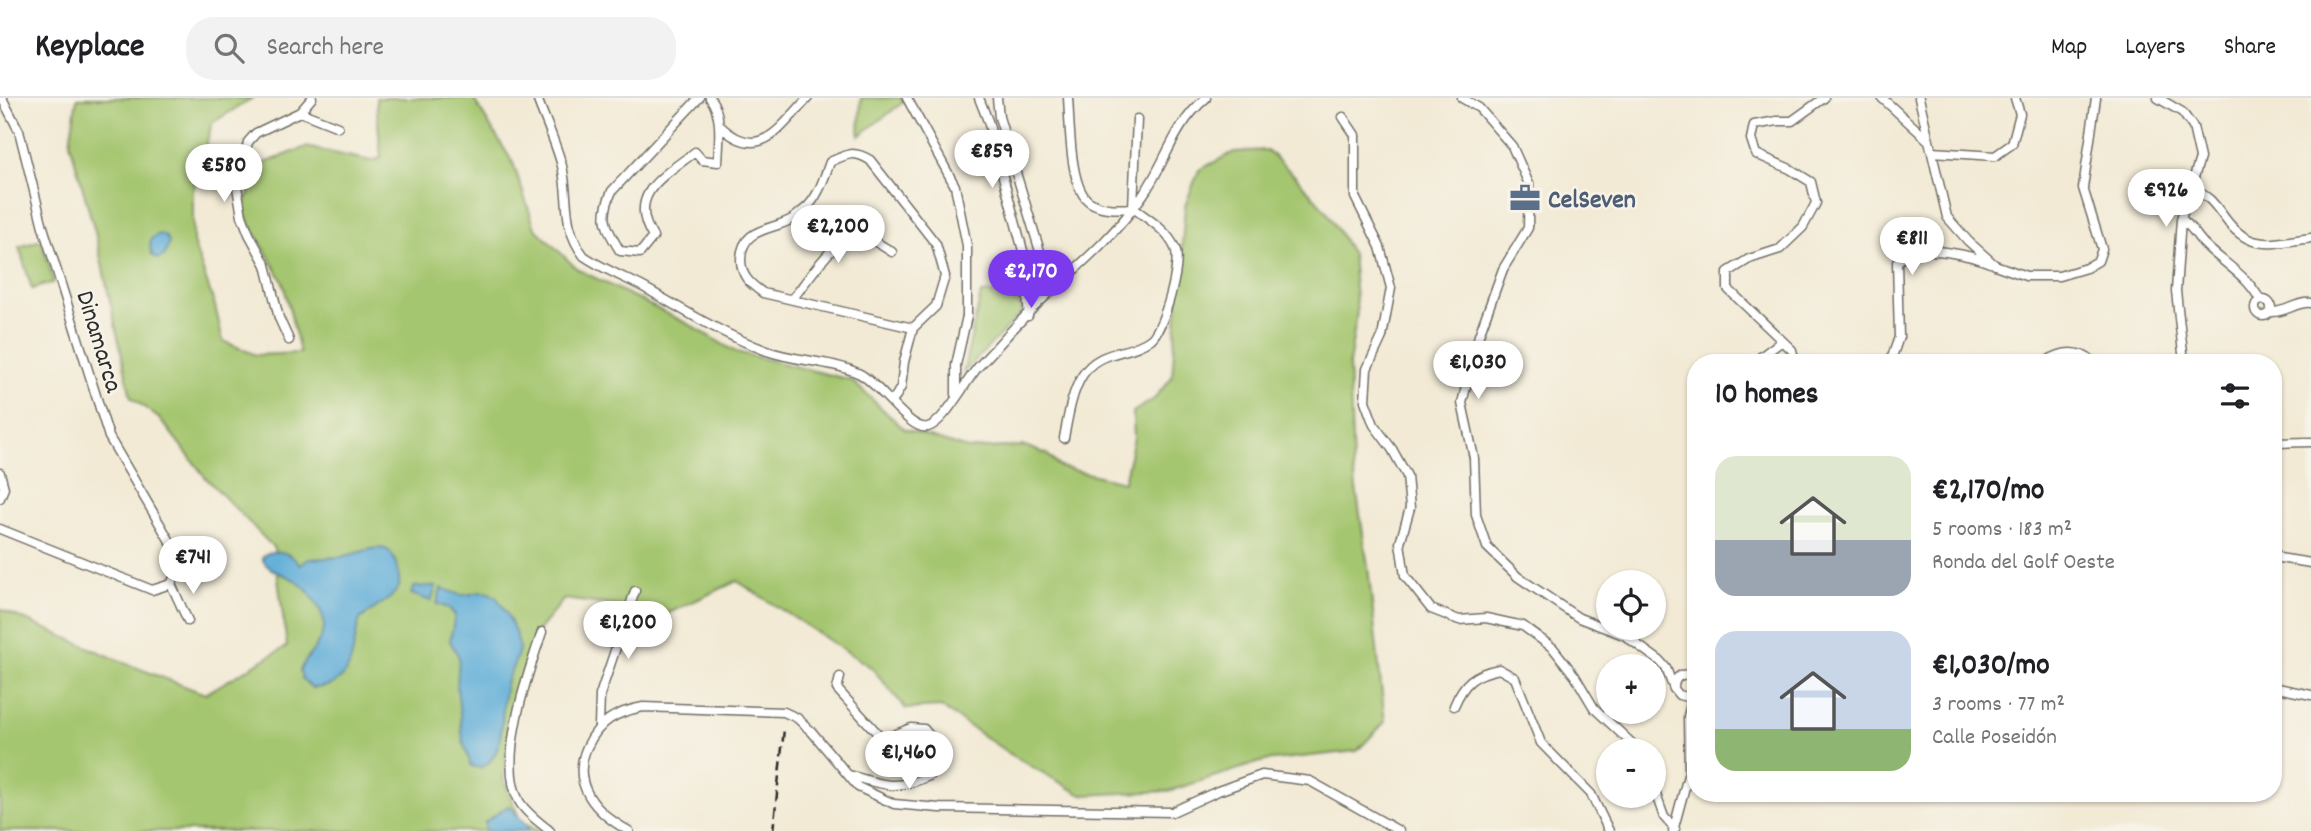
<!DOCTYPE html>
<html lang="en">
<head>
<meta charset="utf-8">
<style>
	:root { --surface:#fff; --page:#f2f2f2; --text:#202124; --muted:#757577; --line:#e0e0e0; --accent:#7c3aed }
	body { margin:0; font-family:Dekko,sans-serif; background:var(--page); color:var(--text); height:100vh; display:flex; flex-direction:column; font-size:26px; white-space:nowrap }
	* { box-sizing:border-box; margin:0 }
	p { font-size:23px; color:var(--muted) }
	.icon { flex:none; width:38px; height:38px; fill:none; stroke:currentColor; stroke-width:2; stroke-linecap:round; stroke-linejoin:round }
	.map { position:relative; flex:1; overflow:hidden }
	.details { position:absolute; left:1687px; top:256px; width:595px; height:448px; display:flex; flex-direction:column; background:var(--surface); border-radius:28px; box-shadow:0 2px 5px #0004 }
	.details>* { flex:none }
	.buttons { position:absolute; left:1596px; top:472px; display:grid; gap:14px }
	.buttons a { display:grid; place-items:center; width:70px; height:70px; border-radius:50%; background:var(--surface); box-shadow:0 2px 5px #0004; font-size:35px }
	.price { position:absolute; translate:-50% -60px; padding:0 16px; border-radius:24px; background:#fff; color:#222; font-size:23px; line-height:46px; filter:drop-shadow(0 2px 4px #0008) }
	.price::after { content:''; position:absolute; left:50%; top:42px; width:21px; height:16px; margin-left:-10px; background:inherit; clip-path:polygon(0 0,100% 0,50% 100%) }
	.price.on { background:var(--accent); color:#fff }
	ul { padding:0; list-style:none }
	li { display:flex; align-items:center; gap:21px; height:175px; padding:0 28px }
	li span { display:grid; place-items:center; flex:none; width:196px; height:140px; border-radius:21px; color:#555 }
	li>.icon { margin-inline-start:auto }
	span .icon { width:84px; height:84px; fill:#fffc; stroke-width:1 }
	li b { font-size:30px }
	h2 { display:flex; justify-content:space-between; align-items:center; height:84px; padding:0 28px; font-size:30px }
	header { display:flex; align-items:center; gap:42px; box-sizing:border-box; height:98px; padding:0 35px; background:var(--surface); border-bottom:2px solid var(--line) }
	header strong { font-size:33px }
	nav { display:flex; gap:38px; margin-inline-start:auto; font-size:24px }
	.search { width:490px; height:63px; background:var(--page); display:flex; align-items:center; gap:18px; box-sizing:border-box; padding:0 24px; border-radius:28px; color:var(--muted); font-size:26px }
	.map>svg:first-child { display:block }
</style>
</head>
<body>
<header>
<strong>Keyplace</strong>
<div class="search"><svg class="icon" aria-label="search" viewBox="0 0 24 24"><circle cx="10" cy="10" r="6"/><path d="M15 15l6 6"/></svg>Search here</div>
<nav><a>Map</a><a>Layers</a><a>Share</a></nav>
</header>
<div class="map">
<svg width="2311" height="733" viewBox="0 0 2311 733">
	<rect width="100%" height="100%" fill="#f7f3e8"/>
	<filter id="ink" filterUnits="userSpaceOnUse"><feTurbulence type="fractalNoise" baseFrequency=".0143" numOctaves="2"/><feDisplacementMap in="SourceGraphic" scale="14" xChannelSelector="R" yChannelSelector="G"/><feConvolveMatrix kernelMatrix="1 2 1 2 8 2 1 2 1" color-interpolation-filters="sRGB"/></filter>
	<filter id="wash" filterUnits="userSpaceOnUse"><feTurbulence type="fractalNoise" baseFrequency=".00686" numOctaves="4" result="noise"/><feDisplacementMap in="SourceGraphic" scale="28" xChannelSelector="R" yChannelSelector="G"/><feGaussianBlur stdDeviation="1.57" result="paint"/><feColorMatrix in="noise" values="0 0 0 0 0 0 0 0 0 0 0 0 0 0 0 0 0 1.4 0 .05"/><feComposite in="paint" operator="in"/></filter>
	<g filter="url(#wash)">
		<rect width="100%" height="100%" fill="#f2ead5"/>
		<!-- green -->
		<path fill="#a5c66f" stroke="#68784d" stroke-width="2" d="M77 0H253L212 25 193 93V144L215 208 223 243 256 257 300 255 283 184 243 113 257 68 306 49 371 63 381 60 376 0H473L513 65 535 130 577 171 690 227 736 254 851 282 904 331 968 351 1025 348 1047 356 1060 369 1124 384 1134 340 1133 314 1154 301 1172 279 1185 108 1199 72 1234 54 1267 52 1297 80 1327 114 1352 156 1357 214 1349 266 1353 370 1368 469 1385 624 1357 653 1264 663 1169 693 1082 697 1010 656 941 609 906 611 872 570 737 483 669 515 564 501 536 535 514 604 503 680 520 722 539 733H0V511L127 566 205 596 287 548 274 450 206 380 161 322 131 299 95 134 70 45Z
			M861 0H905L906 2 859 38Z
			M41 142 54 184 32 191 19 149Z
			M1007 194 1024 212 963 275 981 196Z"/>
		<!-- water -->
		<path fill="#5eadd8" stroke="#446c82" stroke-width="2" d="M159 136 165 138 169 144 165 157 158 161 152 157 150 149 151 141Z
			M371 451C377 450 385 449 389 453 397 461 400 479 399 489L391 499 360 521C350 551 358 589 312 590L302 581 300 572C306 559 322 545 324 529 325 513 309 492 296 483 285 475 266 474 262 459 275 449 291 454 300 467L309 461 341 459Z
			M431 488 436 489 431 503 411 496 414 489Z
			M441 490C448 492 456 496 462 497 474 498 481 489 493 497 503 503 519 539 519 550 518 562 509 574 506 586 499 611 509 658 480 670L471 668 463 643 457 589 459 559 450 543 455 517 449 510 437 506Z
			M508 708C515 711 523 726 531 733H486L485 724Z"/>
	</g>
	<g filter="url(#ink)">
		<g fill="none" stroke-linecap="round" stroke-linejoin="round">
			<!-- street casing -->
			<g stroke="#716e66" stroke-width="11">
				<path id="street" d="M2 0 19 33 43 129 109 339 182 464 171 486
					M537 0C545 22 556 45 562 68 570 102 561 128 584 158 603 171 624 179 645 190 685 213 724 237 767 253 798 264 830 262 860 276 880 286 910 334 928 329 944 325 965 284 978 269 1001 245 1023 218 1048 196 1082 165 1116 136 1143 97 1167 63 1172 29 1206 0
					M699 0 612 93C600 120 605 128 620 153L640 155 653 139C626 96 664 78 695 54L702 62 718 64C719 43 723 17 710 0
					M907 0 955 88 967 148V218L956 267V297
					M979 0 988 23 1029 175
					M997 0 999 19 1046 173
					M1462 0 1479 10 1512 48 1529 86 1528 130 1503 171 1479 237 1462 305 1474 360 1476 417 1487 449 1518 479 1579 520 1624 537 1660 563 1666 570 1674 591
					M1882 0 1928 42
					M1919 0 1947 119 1968 143 1995 167 2026 178H2059L2086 170 2098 163 2102 151 2083 90 2096 0
					M2158 0 2182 14 2193 29 2200 60 2181 121 2176 193 2184 264
					M300 14 338 29
					M1343 19 1355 37V99L1380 149 1391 190 1382 239 1367 271 1365 303 1374 327 1392 351 1407 378 1410 410 1400 445 1405 478 1431 511 1459 522 1486 520 1523 528 1553 550 1575 578 1594 610 1640 653
					M719 27C760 66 779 30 808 0
					M1932 54 1995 58 2012 46 2020 16 2015 0
					M2192 91C2209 98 2213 104 2224 119 2250 155 2272 145 2311 140
					M1133 109 1137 21
					M2181 121C2191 127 2196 138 2204 146 2223 165 2248 178 2260 202
					M793 200C808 183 834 138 858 138 869 138 882 148 892 154
					M2255 210a8 8 0 1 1 16 0a8 8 0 1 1-16 0Z
					M2271 214C2286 215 2297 203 2311 205
					M1028 218C1031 201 1016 179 1037 171L1050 175 1053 183 1050 194
					M289 242 279 220 266 167 249 136 242 118 237 89 248 44 256 35 300 14 312 0
					M1891 262 1899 239 1897 164C1901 161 1906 156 1911 155 1931 149 1971 157 1990 165
					M1754 264 1782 243
					M1795 264 1792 252 1728 191V174L1749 161 1780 151 1803 129 1816 105 1811 84 1790 71 1756 56 1751 41 1754 27 1777 23H1792L1824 0
					M2045 264C2062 253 2078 251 2093 264
					M893 303 901 289 904 264 913 230 936 208 945 178 936 146 870 62C853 52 847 56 830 64 824 80 818 100 805 111 801 114 796 119 792 121 771 133 742 129 741 161 741 178 749 185 763 195L913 230
					M1064 340C1068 320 1071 296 1082 278 1099 250 1129 258 1151 241 1164 230 1182 166 1175 150 1167 132 1148 121 1133 110 1118 111 1103 112 1090 104 1069 91 1070 24 1068 0
					M2273 345 2311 344
					M0 375 4 390 0 400
					M0 431 152 492 171 486
					M2273 452 2279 460 2311 465
					M171 486 188 523
					M542 534C528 575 497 662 519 703 526 715 539 724 550 733
					M840 579 837 591 879 637 886 640 911 630 924 631 938 648 940 657 929 678C894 693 884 687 849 677
					M2273 589 2311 597
					M1694 594 1687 599 1679 597 1674 591C1673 577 1687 571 1696 583
					M1454 608C1464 584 1474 576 1499 571L1515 580 1541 645 1591 696 1609 733
					M599 628 600 597 635 493
					M1654 691 1664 719 1675 731
					M629 733C596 715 570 687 587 649 599 623 616 614 643 609L784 614 797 620 812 634 858 689 894 706 939 710 1172 714 1218 693 1262 677 1310 683 1399 733
					M1673 733 1689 674 1688 618 1694 595"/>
			</g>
			<!-- street -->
			<use href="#street" stroke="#fff" stroke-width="8"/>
			<!-- rail -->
			<path stroke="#2b2b2b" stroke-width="2.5" stroke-dasharray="10 5" stroke-linecap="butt" d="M773 733 784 631"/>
		</g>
	</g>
	<!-- icons -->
	<defs>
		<g id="office-bare" transform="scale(2.415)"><path d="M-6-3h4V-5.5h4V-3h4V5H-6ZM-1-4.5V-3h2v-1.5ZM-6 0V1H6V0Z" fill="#5c6f8a" stroke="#f7f3e8" stroke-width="2.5" paint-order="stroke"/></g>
	</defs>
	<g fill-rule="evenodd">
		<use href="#office-bare" x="1525" y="100"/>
	</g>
	<g text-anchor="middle" stroke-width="5" stroke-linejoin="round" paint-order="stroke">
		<!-- service labels -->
		<g font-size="26" font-weight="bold" fill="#4e5e75" stroke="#f7f3e8" text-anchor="start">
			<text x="1548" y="109">CelSeven</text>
		</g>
		<!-- street labels -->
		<g font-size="26" fill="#2b2b2b" stroke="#f7f3e8">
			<text transform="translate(101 243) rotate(73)" y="9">Dinamarca</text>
		</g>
	</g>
</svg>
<div class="buttons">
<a><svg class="icon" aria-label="locate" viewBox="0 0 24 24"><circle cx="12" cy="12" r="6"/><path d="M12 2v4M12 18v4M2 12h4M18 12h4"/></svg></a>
<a>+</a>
<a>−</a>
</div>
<b class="price" style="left:992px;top:92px">€859</b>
<b class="price" style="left:224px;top:106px">€580</b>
<b class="price" style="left:2166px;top:131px">€926</b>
<b class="price" style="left:838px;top:167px">€2,200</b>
<b class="price" style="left:1912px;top:179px">€811</b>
<b class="price on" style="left:1031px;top:212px">€2,170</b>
<b class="price" style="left:1478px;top:303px">€1,030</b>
<b class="price" style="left:193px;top:498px">€741</b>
<b class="price" style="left:628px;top:563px">€1,200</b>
<b class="price" style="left:909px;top:693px">€1,460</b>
<section class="details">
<h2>10 homes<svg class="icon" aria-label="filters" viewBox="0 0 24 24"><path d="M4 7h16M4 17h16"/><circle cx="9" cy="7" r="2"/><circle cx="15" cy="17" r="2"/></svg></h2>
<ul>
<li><span style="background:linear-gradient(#dfe7d0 60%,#9aa5b1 0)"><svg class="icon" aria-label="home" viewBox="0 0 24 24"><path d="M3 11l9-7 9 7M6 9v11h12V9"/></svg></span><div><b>€2,170/mo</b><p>5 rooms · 183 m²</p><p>Ronda del Golf Oeste</p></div></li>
<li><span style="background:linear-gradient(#c9d6e8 70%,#8fb573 0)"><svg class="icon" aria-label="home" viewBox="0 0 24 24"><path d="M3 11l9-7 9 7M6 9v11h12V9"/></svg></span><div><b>€1,030/mo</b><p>3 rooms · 77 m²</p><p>Calle Poseidón</p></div></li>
</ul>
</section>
</div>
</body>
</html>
